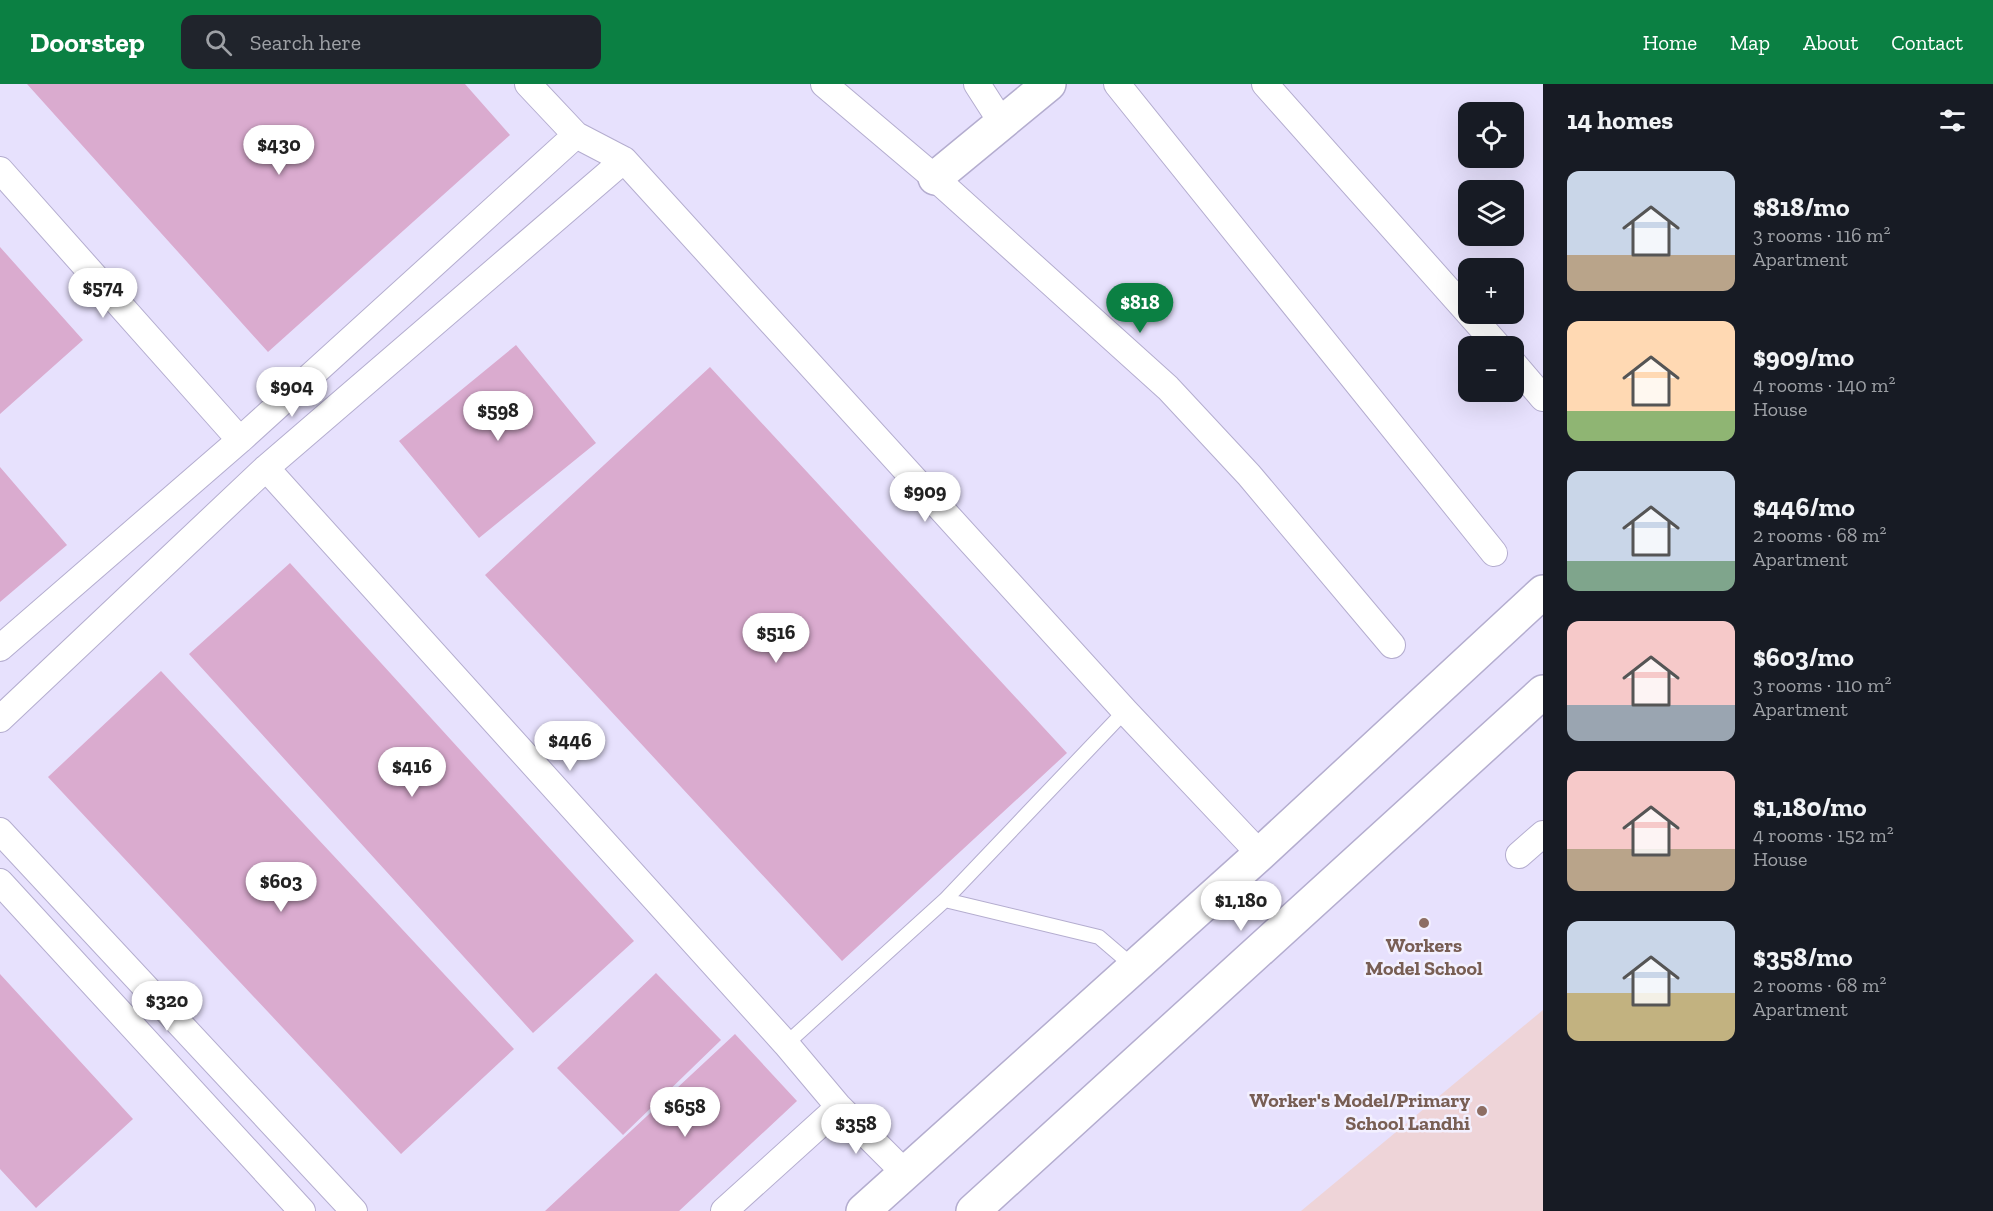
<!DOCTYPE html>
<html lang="en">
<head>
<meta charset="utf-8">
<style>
	:root { --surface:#171b24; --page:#20242c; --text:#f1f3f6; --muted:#9ea1a6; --accent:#0b8043 }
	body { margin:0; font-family:"Zilla Slab",serif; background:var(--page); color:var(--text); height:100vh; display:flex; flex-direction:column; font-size:22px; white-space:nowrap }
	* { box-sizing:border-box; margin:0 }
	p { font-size:20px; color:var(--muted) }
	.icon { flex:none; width:33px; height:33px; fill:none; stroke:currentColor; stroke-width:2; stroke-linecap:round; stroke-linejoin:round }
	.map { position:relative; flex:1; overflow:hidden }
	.side { display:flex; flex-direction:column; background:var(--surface); width:450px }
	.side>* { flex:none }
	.tools { position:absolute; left:1458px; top:18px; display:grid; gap:12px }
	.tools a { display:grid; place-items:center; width:66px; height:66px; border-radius:12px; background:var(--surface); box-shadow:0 6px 24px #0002; font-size:30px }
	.price { position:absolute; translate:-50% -51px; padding:0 14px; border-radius:21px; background:#fff; color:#222; font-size:20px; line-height:39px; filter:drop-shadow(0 2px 3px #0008) }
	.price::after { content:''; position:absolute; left:50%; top:36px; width:18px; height:14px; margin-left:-9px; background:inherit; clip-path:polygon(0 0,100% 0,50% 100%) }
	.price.current { background:var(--accent); color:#fff }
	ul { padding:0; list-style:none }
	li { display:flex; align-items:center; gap:18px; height:150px; padding:0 24px }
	li span { display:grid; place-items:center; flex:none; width:168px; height:120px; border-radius:12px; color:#555 }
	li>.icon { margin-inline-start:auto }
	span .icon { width:72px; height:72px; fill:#fffc; stroke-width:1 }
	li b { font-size:26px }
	h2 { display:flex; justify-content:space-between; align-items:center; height:72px; padding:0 24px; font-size:26px }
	header { display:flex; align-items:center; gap:36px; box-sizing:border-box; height:84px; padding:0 30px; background:var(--accent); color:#fff }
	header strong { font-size:28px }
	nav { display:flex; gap:33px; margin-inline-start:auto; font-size:21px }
	.search { width:420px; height:54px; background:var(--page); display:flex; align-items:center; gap:15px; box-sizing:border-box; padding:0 21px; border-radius:12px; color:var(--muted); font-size:22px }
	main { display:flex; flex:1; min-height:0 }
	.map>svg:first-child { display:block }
</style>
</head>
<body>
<header>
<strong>Doorstep</strong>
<div class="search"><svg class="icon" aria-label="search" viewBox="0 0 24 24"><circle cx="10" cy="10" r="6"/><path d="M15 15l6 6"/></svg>Search here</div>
<nav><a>Home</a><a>Map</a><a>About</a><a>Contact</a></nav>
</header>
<main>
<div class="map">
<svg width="1543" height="1127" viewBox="0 0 1543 1127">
	<rect width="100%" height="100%" fill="#e7e1fd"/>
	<!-- education -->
	<path fill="#eed4d8" d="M1543 926V1127H1301Z"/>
	<!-- building -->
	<path fill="#daabcf" d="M27 0H465L510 51 268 268Z
		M0 163 83 256 0 330Z
		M516 261 596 359 479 454 399 357Z
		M710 283 1067 669 842 877 485 491Z
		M0 383 67 461 0 518Z
		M290 479 634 857 533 949 189 570Z
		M161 587 514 965 401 1070 48 693Z
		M656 889 721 956 623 1051 557 984Z
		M0 890 133 1035 36 1124 0 1085Z
		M735 950 797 1017 679 1127H545Z"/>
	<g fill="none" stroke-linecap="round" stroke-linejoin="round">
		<!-- service casing -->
		<g stroke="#b4adcf" stroke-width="16">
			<path id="service" d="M945 816 1099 853 1134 883
				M786 960 945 816 1125 627"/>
		</g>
		<!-- minor casing -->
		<g stroke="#b4adcf" stroke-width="28">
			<path id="minor" d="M528 0 576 51 624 76 1125 627 1260 770
				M824 0 935 94 1168 304 1249 391 1392 561
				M977 0 1002 39
				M1117 0 1494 469
				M1265 0 1498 262
				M0 86 240 356
				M1514 280 1543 314
				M266 384 786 960 839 1023 905 1089
				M0 564 240 356 576 51
				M0 635 266 384 624 76
				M0 747 354 1127
				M1519 771 1543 750
				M0 798 302 1127
				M724 1127 839 1023"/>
		</g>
		<!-- tertiary casing -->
		<g stroke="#b4adcf" stroke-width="36">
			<path id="tertiary" d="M935 94 1049 0
				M863 1127 1260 770 1543 508
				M973 1127 1543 608"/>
		</g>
		<!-- service -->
		<use href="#service" stroke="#fff" stroke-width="14"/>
		<!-- minor -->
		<use href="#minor" stroke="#fff" stroke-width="26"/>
		<!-- tertiary -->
		<use href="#tertiary" stroke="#fff" stroke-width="33"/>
	</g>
	<!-- markers -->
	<g fill="#8d6e63" stroke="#f3f0ff" stroke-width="2">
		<circle cx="1424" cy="839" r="6"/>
		<circle cx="1482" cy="1027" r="6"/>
	</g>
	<g text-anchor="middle" stroke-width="5" stroke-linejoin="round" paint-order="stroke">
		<!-- education labels -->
		<g font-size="20" font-weight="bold" fill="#785e54" stroke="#f3f0ff">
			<text x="1424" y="868">Workers<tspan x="1424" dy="23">Model School</tspan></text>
			<text x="1470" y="1023" text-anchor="end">Worker's Model/Primary<tspan x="1470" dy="23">School Landhi</tspan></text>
		</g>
	</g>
</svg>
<div class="tools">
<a><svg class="icon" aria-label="locate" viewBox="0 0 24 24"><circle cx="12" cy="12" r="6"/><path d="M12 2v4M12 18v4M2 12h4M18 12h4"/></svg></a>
<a><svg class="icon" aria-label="layers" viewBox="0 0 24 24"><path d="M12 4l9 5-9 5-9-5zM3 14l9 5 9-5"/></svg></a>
<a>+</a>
<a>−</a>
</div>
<b class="price" style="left:279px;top:92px">$430</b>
<b class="price" style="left:103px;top:235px">$574</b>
<b class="price current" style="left:1140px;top:250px">$818</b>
<b class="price" style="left:292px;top:334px">$904</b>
<b class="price" style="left:498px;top:358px">$598</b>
<b class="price" style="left:925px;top:439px">$909</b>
<b class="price" style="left:776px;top:580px">$516</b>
<b class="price" style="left:570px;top:688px">$446</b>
<b class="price" style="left:412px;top:714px">$416</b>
<b class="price" style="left:281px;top:829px">$603</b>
<b class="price" style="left:1241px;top:848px">$1,180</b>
<b class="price" style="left:167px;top:948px">$320</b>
<b class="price" style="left:685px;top:1054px">$658</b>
<b class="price" style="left:856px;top:1071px">$358</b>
</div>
<section class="side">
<h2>14 homes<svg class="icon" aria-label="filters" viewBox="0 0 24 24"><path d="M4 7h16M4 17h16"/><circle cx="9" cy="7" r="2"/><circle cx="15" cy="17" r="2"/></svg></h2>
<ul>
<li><span style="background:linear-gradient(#c9d6e8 70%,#b9a48a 0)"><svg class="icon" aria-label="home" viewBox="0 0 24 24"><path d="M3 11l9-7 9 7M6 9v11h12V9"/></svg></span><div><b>$818/mo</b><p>3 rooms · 116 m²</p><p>Apartment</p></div></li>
<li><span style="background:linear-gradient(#ffd9b3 75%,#8fb573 0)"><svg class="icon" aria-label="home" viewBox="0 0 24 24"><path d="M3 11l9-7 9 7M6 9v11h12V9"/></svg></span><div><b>$909/mo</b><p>4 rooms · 140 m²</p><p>House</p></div></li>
<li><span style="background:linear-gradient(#c9d6e8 75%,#7fa58c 0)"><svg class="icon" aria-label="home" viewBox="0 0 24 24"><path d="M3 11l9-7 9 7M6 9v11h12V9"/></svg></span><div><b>$446/mo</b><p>2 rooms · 68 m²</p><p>Apartment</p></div></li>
<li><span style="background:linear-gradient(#f6c9c9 70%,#9aa5b1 0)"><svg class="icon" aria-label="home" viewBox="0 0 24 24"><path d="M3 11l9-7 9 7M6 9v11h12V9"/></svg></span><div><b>$603/mo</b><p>3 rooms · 110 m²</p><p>Apartment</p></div></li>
<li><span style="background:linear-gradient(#f6c9c9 65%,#b9a48a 0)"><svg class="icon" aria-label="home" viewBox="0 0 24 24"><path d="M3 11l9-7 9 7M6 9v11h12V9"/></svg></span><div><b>$1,180/mo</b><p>4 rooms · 152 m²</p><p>House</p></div></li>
<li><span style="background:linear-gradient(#c9d6e8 60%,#c2b280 0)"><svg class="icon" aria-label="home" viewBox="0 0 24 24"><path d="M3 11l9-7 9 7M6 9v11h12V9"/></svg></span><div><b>$358/mo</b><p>2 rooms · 68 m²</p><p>Apartment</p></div></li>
</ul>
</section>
</main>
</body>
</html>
